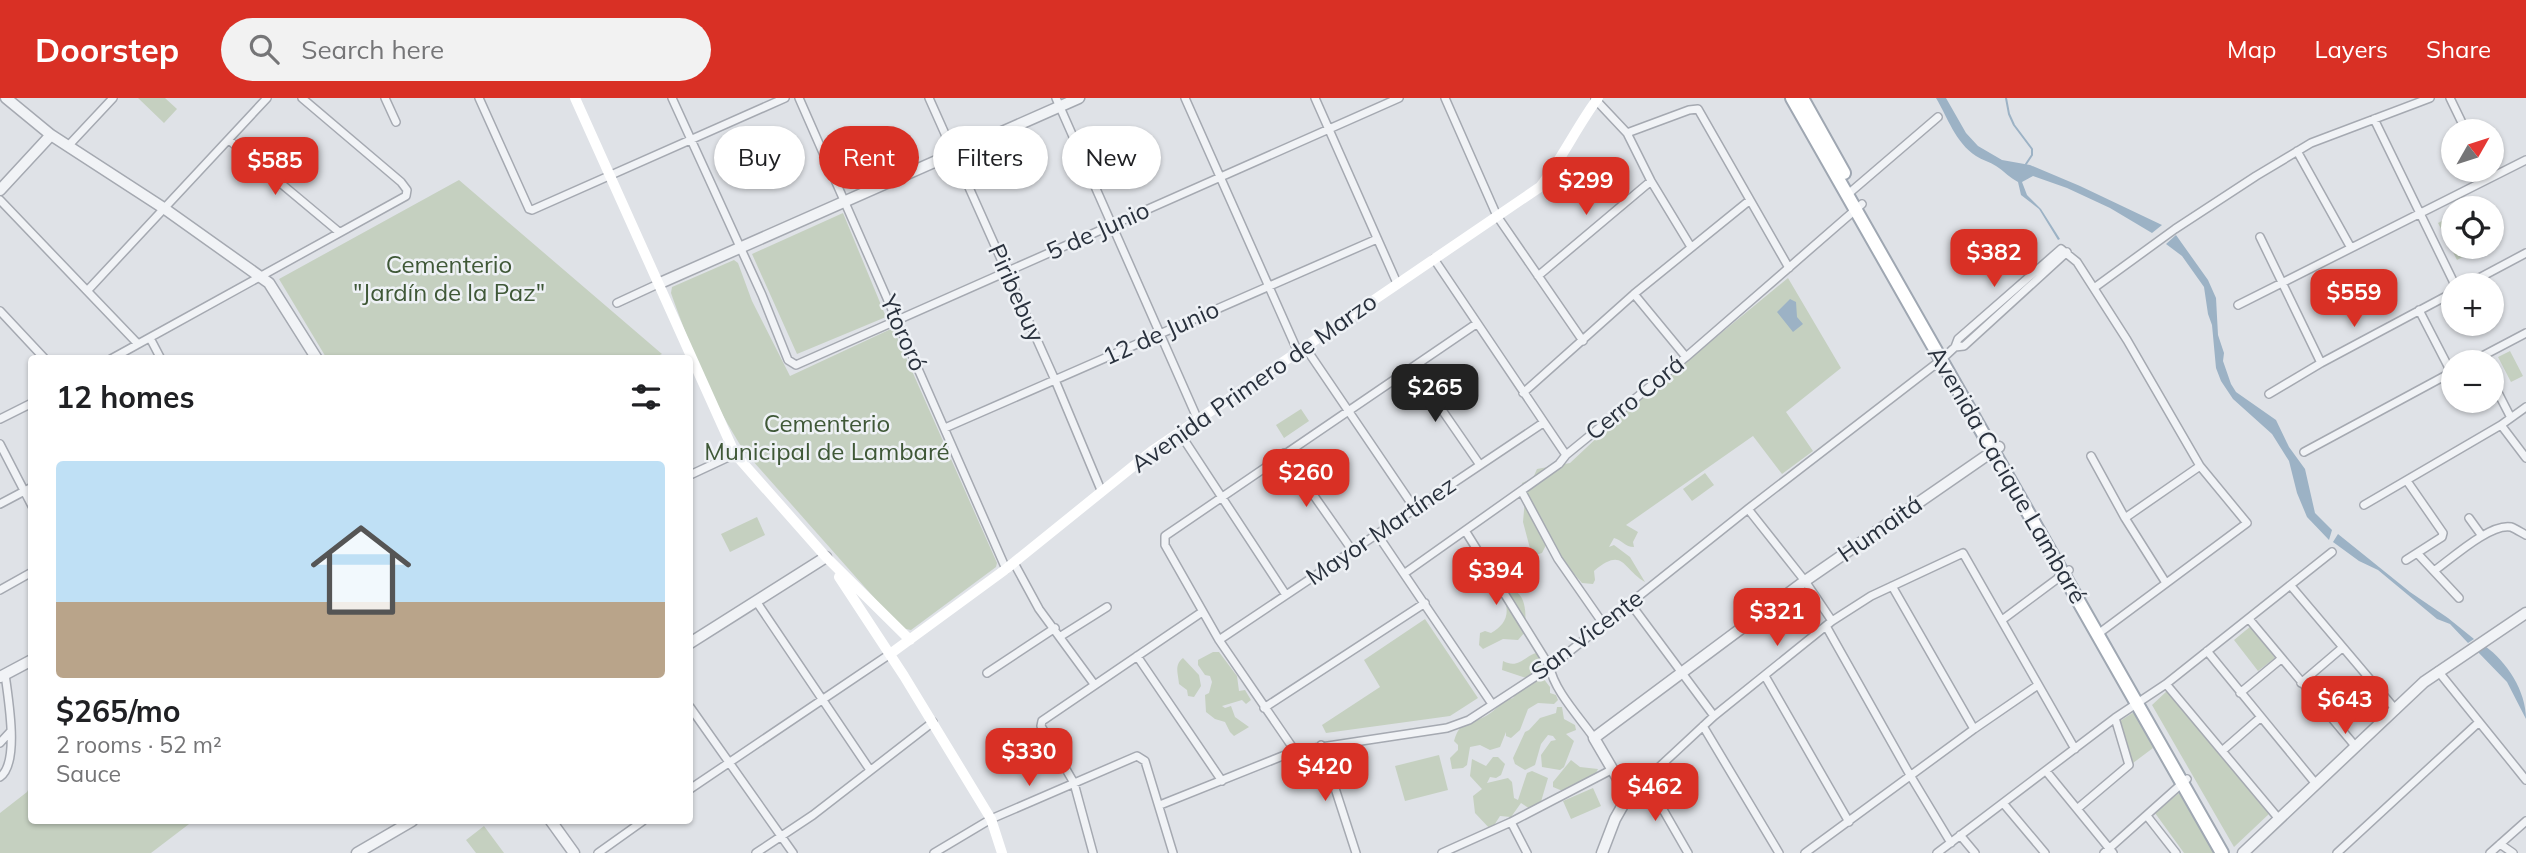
<!DOCTYPE html>
<html lang="en">
<head>
<meta charset="utf-8">
<style>
	:root { --surface:#fff; --page:#f2f2f2; --text:#202124; --muted:#757577; --accent:#d93025 }
	body { margin:0; font-family:Mulish,sans-serif; background:var(--page); color:var(--text); height:100vh; display:flex; flex-direction:column; font-size:26px; white-space:nowrap }
	* { box-sizing:border-box; margin:0 }
	p { font-size:23px; color:var(--muted) }
	.icon { flex:none; width:38px; height:38px; fill:none; stroke:currentColor; stroke-width:2; stroke-linecap:round; stroke-linejoin:round }
	.map { position:relative; flex:1; overflow:hidden }
	.panel { position:absolute; left:28px; top:257px; width:665px; height:469px; display:flex; flex-direction:column; background:var(--surface); border-radius:7px; box-shadow:0 2px 5px #0004 }
	.panel>* { flex:none }
	.hud { position:absolute; left:714px; top:28px; width:665px; height:63px; display:flex; gap:14px }
	.needle { width:46px; rotate:51deg }
	.fabs { position:absolute; left:2441px; top:21px; display:grid; gap:14px }
	.fabs a { display:grid; place-items:center; width:63px; height:63px; border-radius:50%; background:var(--surface); box-shadow:0 2px 5px #0004; font-size:35px }
	.price { position:absolute; translate:-50% -60px; padding:0 16px; border-radius:14px; background:var(--accent); color:#fff; font-size:23px; line-height:46px; filter:drop-shadow(0 2px 4px #0008) }
	.price::after { content:''; position:absolute; left:50%; top:42px; width:21px; height:16px; margin-left:-10px; background:inherit; clip-path:polygon(0 0,100% 0,50% 100%) }
	.price.active { background:#222; color:#fff }
	ul { padding:0; list-style:none }
	li { display:grid; align-content:center; gap:14px; height:371px; padding:0 28px }
	li span { display:grid; place-items:center; height:217px; border-radius:7px; color:#555 }
	li>.icon { margin-inline-start:auto }
	span .icon { width:126px; height:126px; fill:#fffc; stroke-width:1 }
	li b { font-size:30px }
	h2 { display:flex; justify-content:space-between; align-items:center; height:84px; padding:0 28px; font-size:30px }
	.tag { padding:0 24px; border-radius:32px; background:var(--surface); box-shadow:0 2px 5px #0004; font-size:24px; line-height:63px }
	.tag.active { background:var(--accent); color:#fff }
	header { display:flex; align-items:center; gap:42px; box-sizing:border-box; height:98px; padding:0 35px; background:var(--accent); color:#fff }
	header strong { font-size:33px }
	nav { display:flex; gap:38px; margin-inline-start:auto; font-size:24px }
	.search { width:490px; height:63px; background:var(--page); display:flex; align-items:center; gap:18px; box-sizing:border-box; padding:0 24px; border-radius:38px; color:var(--muted); font-size:26px }
	.map>svg:first-child { display:block }
</style>
</head>
<body>
<header>
<strong>Doorstep</strong>
<div class="search"><svg class="icon" aria-label="search" viewBox="0 0 24 24"><circle cx="10" cy="10" r="6"/><path d="M15 15l6 6"/></svg>Search here</div>
<nav><a>Map</a><a>Layers</a><a>Share</a></nav>
</header>
<div class="map">
<svg width="2526" height="755" viewBox="0 0 2526 755">
	<rect width="100%" height="100%" fill="#dfe2e7"/>
	<!-- green -->
	<path fill="#c5d0c0" d="M138 0H165L177 11 164 25Z
		M459 82 662 256 651 261H327L279 181Z
		M843 115 886 219 797 256 752 156Z
		M2453 117 2454 149H2472L2474 153 2457 162 2438 125Z
		M734 162 738 165 752 203 790 278 893 230 997 465 996 469 911 532 901 530 745 354C713 306 690 249 671 195L672 189Z
		M1788 180 1841 270 1786 314 1813 353 1782 376 1753 338 1626 427 1638 434 1633 444 1634 449C1625 449 1622 442 1614 440L1609 449 1614 447 1630 459 1645 484C1622 471 1624 448 1594 473L1595 482 1593 486 1582 485 1547 445 1542 455 1532 458 1523 424 1525 401 1521 396 1522 385 1533 380 1537 371 1570 365 1618 320Z
		M2510 253 2523 278 2511 284 2498 259Z
		M1301 311 1309 323 1284 340 1276 327Z
		M1705 375 1714 387 1692 403 1683 391Z
		M757 419 765 437 730 454 721 436Z
		M1502 490C1528 490 1526 514 1525 534L1518 542 1503 541 1483 551 1479 547 1480 535 1485 533 1491 535C1502 529 1509 520 1506 507 1505 499 1501 498 1502 490Z
		M1425 521 1478 600 1450 618 1326 635 1322 627 1380 589 1364 562Z
		M2251 528 2275 560 2258 573 2234 542Z
		M1213 554H1219L1237 578 1239 593 1245 592 1251 602 1246 606 1242 602 1222 608 1225 610 1231 608 1235 619 1249 629 1234 638 1230 634 1225 624 1215 621 1206 614 1205 597 1209 595 1212 584 1210 578 1205 577 1198 567V562Z
		M1540 554 1545 567 1526 580 1502 572 1503 563C1520 572 1525 556 1540 554Z
		M1183 560 1199 577 1201 588 1194 599 1188 598 1187 592 1179 586C1178 575 1174 567 1183 560Z
		M1537 579 1543 580 1550 589V595L1556 597 1558 602 1554 606 1538 605 1528 611 1520 632 1511 640 1506 638V634L1500 649 1490 652 1480 647 1470 649 1467 667 1463 670 1452 671 1450 660 1458 652V647L1454 643C1462 617 1472 628 1489 616 1500 609 1499 604 1513 600L1519 591Z
		M2167 593 2270 715 2234 749 2152 607Z
		M1557 609H1562L1564 621 1575 627 1576 632 1566 636 1574 643 1564 669 1560 672 1542 669 1541 657 1551 643 1556 642 1553 638 1548 637 1541 646 1535 667 1525 672 1515 666 1513 660 1525 634 1529 632 1540 620 1556 615Z
		M2134 614 2153 650 2133 665 2120 623Z
		M1439 657 1448 692 1405 703 1395 668Z
		M1493 659H1498L1505 666 1501 677 1496 680 1490 679 1487 685 1508 680 1512 684 1514 700 1518 702 1527 675 1532 673 1548 680 1540 707 1530 711 1521 705 1511 719 1500 718 1491 732 1475 715 1473 698 1482 691 1470 678 1472 661 1486 668Z
		M1571 662 1580 669 1598 671C1593 684 1577 684 1565 694L1553 689V684Z
		M31 686 32 723H193L151 755H0V715L27 694Z
		M1593 690 1601 708 1571 721 1563 703Z
		M2179 695 2214 755H2184L2155 715Z
		M484 728 504 755H476L466 742Z"/>
	<!-- water -->
	<path fill="#9cb2c5" d="M1936 0H1946L1966 35 1978 48 2002 62 2030 67 2080 88 2162 127 2152 135 2110 110 2067 90 2033 78 2022 84 2027 97 2041 111 2060 141 2058 142 2039 111 2021 97 2018 84C2010 80 2004 73 1996 68 1990 64 1982 62 1976 58 1955 44 1948 20 1936 0Z
		M2176 137 2208 182 2216 200 2218 237 2224 255 2223 263 2231 286 2236 294 2276 322 2289 349 2305 371 2315 415 2332 432 2329 442 2307 419 2297 395 2289 363 2272 336 2233 301 2221 283 2216 270 2212 227 2208 216 2204 189 2182 158 2166 146Z
		M1790 201 1796 204 1797 219 1803 226 1793 234 1777 214Z
		M2338 436 2410 494 2448 520 2474 541 2468 545 2450 526 2437 521 2378 472 2359 463 2333 444Z
		M2485 548C2507 564 2526 593 2526 621L2507 584 2477 553Z"/>
	<g fill="none" stroke-linecap="round" stroke-linejoin="round">
		<!-- stream -->
		<path stroke="#9cb2c5" stroke-width="2" d="M2006 0 2009 16 2014 27 2032 51V57L2026 66
			M1961 244 1976 231"/>
		<!-- minor casing -->
		<g stroke="#a5a9b1" stroke-width="10">
			<path id="minor" d="M385 0 396 24
				M479 0 529 111 532 112 785 0
				M672 0 762 197 788 262 796 267 1399 0
				M799 0 1006 471
				M929 0 1055 282 1101 392
				M1056 0 1198 322
				M1185 0 1298 254
				M1315 0 1397 185
				M1445 0 1497 118 1583 243
				M2450 0 2466 33
				M1595 1 1627 35 1651 83 1691 149
				M2374 21 2455 187
				M1627 35 1689 12 1698 11 1789 170
				M229 42 339 134
				M69 47 113 0
				M2297 53 2351 150
				M1847 97 1938 19
				M0 102 138 246
				M2260 139 2321 265
				M1434 161 1566 357
				M1538 178 1651 83
				M2466 187 2526 155
				M2094 190 2175 131 2256 78 2311 45 2430 0
				M88 192 267 0
				M1634 196 1686 259
				M617 205 658 186
				M2238 207 2526 62
				M2419 212 2451 274
				M0 213 45 261
				M150 240 161 261
				M1305 249 1415 411
				M1955 249 1964 248 2067 154
				M111 261 406 98 407 92 401 84 302 0
				M2471 264 2526 235
				M1413 270 1480 367
				M2492 283 2510 318
				M1523 295 1634 196 1750 102
				M2269 296 2321 265 2454 194
				M0 321 32 305
				M2501 327 2526 360
				M945 330 1377 141
				M1179 334 1286 497
				M0 346 32 408
				M2304 354 2454 273
				M1284 355 1352 452
				M2091 358 2125 420 2166 485
				M690 377 735 356
				M1522 394 1558 461 1604 527
				M0 406 32 389
				M2364 407 2501 327 2526 309
				M1748 411 1805 483 1832 523
				M2125 420 2200 368
				M2469 420 2482 438
				M1466 434 1550 569C1553 591 1581 621 1594 640
				M1377 436 1492 606
				M2417 455 2459 500
				M2406 462 2442 439 2443 435 2407 383
				M1014 465 1039 511 1094 586
				M2434 473C2451 461 2490 425 2511 429 2516 431 2522 435 2526 437
				M1405 475 1559 366 1566 357 1686 259 1862 106
				M1892 488 1974 631
				M2291 488 2396 612
				M0 492 32 474
				M756 503 870 672
				M1630 505 1714 618
				M2249 521 2356 649
				M2002 522 2069 472
				M1826 528 1910 677 1951 745
				M1061 538 1107 509
				M1219 542 1543 325
				M2207 553 2316 686
				M1137 558 1222 683
				M2438 573 2526 682
				M987 575 1055 530
				M1765 578 1849 724
				M2301 585 2342 550
				M2166 586 2279 721
				M2240 595 2281 561
				M690 609 793 755
				M1264 610 1425 505
				M1703 628 1779 755
				M0 645 10 634
				M1321 647 1356 755
				M1295 653 1219 542 1165 447V438L1476 226
				M2222 653 2261 619
				M2046 673 2113 755
				M0 679C20 665 8 600 5 576
				M1646 682 1688 755
				M690 691 890 556
				M1628 698 1714 618 1832 523 1871 498 1963 455 2075 651
				M2003 705 2045 755
				M1160 707 1295 653 1447 630 1469 622 1550 569 1748 411 1941 262 1955 249 1958 241 2061 151 2077 164 2127 242 2200 368 2247 425 2098 536
				M2077 711 2129 667 2115 620
				M2147 718 2176 755
				M1511 724 1527 755
				M1960 737 1975 755
				M2500 746 2513 755
				M598 755 643 723
				M756 755 813 717 933 624
				M934 755 991 721 1137 658 1145 663 1173 755
				M1093 755 1074 685 1041 628 1042 623 1202 514
				M1442 755 1511 724 1613 671
				M1805 755 1974 631 2038 587
				M1937 755 2115 620 2166 586 2332 454
				M2104 755 2187 681
				M2337 755 2478 625
				M2490 755 2526 723"/>
		</g>
		<!-- tertiary casing -->
		<g stroke="#a5a9b1" stroke-width="13">
			<path id="tertiary" d="M6 0 51 37 165 111 269 185 317 261
				M0 92 51 37
				M658 186 1079 0
				M690 545 826 459
				M0 579 32 562
				M551 723 574 755
				M357 755 412 723
				M1602 755 1615 721 1628 698 1594 640 1805 483 1999 349
				M2243 755 2424 584 2526 515"/>
		</g>
		<!-- primary casing -->
		<g stroke="#9fa7b2" stroke-width="16">
			<path id="primary" d="M1792 0 2222 755
				M1802 0 1844 75"/>
		</g>
		<!-- minor -->
		<use href="#minor" stroke="#f1f3f6" stroke-width="7"/>
		<!-- tertiary -->
		<use href="#tertiary" stroke="#f1f3f6" stroke-width="10"/>
		<!-- secondary -->
		<path stroke="#fff" stroke-width="10" d="M575 0 735 356 826 459 910 542
			M839 479 904 578 991 721 1002 755
			M890 556 1006 471 1152 353 1540 89C1562 61 1577 28 1598 0"/>
		<!-- primary -->
		<use href="#primary" stroke="#fff" stroke-width="12"/>
	</g>
	<g text-anchor="middle" stroke-width="5" stroke-linejoin="round" paint-order="stroke">
		<!-- street labels -->
		<g font-size="24" fill="#29313d" stroke="#eef1f5">
			<text transform="translate(1098 133) rotate(-24)" y="8">5 de Junio</text>
			<text transform="translate(1016 195) rotate(66)" y="8">Piribebuy</text>
			<text transform="translate(903 235) rotate(66)" y="8">Ytororó</text>
			<text transform="translate(1161 235) rotate(-24)" y="8">12 de Junio</text>
			<text transform="translate(1254 285) rotate(-35)" y="8">Avenida Primero de Marzo</text>
			<text transform="translate(1635 300) rotate(-39)" y="8">Cerro Corá</text>
			<text transform="translate(2007 377) rotate(60)" y="8">Avenida Cacique Lambaré</text>
			<text transform="translate(1880 431) rotate(-35)" y="8">Humaitá</text>
			<text transform="translate(1381 433) rotate(-34)" y="8">Mayor Martínez</text>
			<text transform="translate(1587 537) rotate(-37)" y="8">San Vicente</text>
		</g>
		<!-- park labels -->
		<g font-size="24" fill="#3f5837" stroke="#eef1f5">
			<text x="449" y="175">Cementerio<tspan x="449" dy="28">"Jardín de la Paz"</tspan></text>
			<text x="827" y="334">Cementerio<tspan x="827" dy="28">Municipal de Lambaré</tspan></text>
		</g>
	</g>
</svg>
<div class="fabs">
<a><svg class="needle" viewBox="-14 -14 28 28"><path d="M0-13l5 13h-10z" fill="#e53935"/><path d="M0 13l5-13h-10z" fill="#757577"/></svg></a>
<a><svg class="icon" aria-label="locate" viewBox="0 0 24 24"><circle cx="12" cy="12" r="6"/><path d="M12 2v4M12 18v4M2 12h4M18 12h4"/></svg></a>
<a>+</a>
<a>−</a>
</div>
<b class="price" style="left:275px;top:99px">$585</b>
<b class="price" style="left:1586px;top:119px">$299</b>
<b class="price" style="left:1994px;top:191px">$382</b>
<b class="price" style="left:2354px;top:231px">$559</b>
<b class="price active" style="left:1435px;top:326px">$265</b>
<b class="price" style="left:1306px;top:411px">$260</b>
<b class="price" style="left:1496px;top:509px">$394</b>
<b class="price" style="left:1777px;top:550px">$321</b>
<b class="price" style="left:2345px;top:638px">$643</b>
<b class="price" style="left:1029px;top:690px">$330</b>
<b class="price" style="left:1325px;top:705px">$420</b>
<b class="price" style="left:1655px;top:725px">$462</b>
<div class="hud">
<a class="tag">Buy</a>
<a class="tag active">Rent</a>
<a class="tag">Filters</a>
<a class="tag">New</a>
</div>
<section class="panel">
<h2>12 homes<svg class="icon" aria-label="filters" viewBox="0 0 24 24"><path d="M4 7h16M4 17h16"/><circle cx="9" cy="7" r="2"/><circle cx="15" cy="17" r="2"/></svg></h2>
<ul>
<li><span style="background:linear-gradient(#bfe0f5 65%,#b9a48a 0)"><svg class="icon" aria-label="home" viewBox="0 0 24 24"><path d="M3 11l9-7 9 7M6 9v11h12V9"/></svg></span><div><b>$265/mo</b><p>2 rooms · 52 m²</p><p>Sauce</p></div></li>
</ul>
</section>
</div>
</body>
</html>
